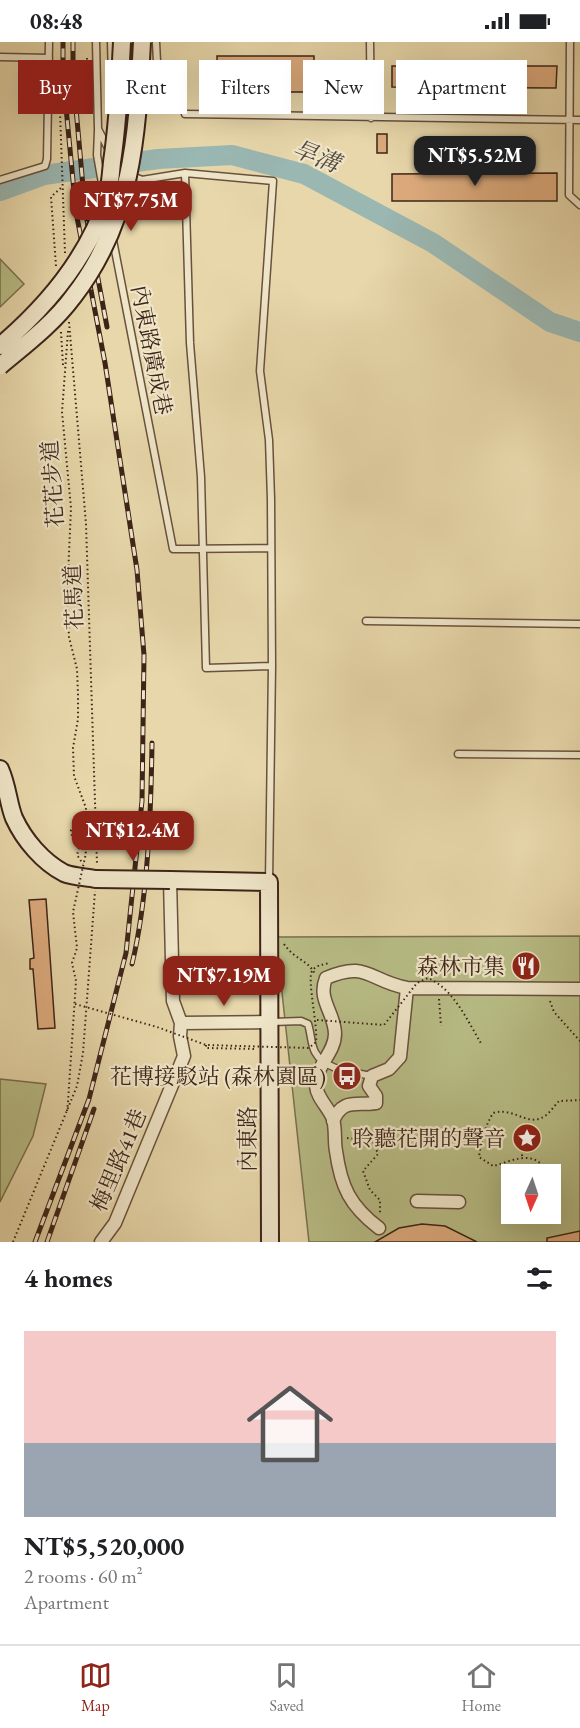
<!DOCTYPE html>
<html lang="en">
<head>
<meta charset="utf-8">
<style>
	:root { --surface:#fff; --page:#f6f6f6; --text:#202124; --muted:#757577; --line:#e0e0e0; --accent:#8f2418 }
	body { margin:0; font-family:"EB Garamond","Noto Serif TC",serif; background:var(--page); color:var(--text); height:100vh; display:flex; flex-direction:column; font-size:22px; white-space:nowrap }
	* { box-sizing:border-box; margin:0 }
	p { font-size:20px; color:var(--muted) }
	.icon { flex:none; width:33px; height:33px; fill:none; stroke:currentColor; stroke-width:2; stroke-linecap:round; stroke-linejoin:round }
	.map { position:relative; height:1200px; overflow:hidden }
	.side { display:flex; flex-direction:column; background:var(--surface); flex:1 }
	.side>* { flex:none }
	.hud { position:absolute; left:18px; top:18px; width:544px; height:54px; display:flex; gap:12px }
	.needle { width:39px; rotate:183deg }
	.controls { position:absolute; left:501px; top:1122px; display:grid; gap:12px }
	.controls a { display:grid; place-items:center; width:60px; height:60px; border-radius:0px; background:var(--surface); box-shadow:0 6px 24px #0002; font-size:30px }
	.price { position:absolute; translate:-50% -51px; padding:0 14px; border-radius:12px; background:var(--accent); color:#fff; font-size:20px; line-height:39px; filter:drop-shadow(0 2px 3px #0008) }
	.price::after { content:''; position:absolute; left:50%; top:36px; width:18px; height:14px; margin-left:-9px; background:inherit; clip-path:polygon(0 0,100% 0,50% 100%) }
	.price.active { background:#222; color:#fff }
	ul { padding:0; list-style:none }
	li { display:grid; align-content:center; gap:12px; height:318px; padding:0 24px }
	li span { display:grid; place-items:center; height:186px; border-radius:0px; color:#555 }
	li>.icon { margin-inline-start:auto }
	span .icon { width:108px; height:108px; fill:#fffc; stroke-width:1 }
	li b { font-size:26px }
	h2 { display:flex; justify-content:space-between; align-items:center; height:72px; padding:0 24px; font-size:26px }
	.tag { padding:0 21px; border-radius:0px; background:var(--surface); box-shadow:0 6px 24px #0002; font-size:21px; line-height:54px }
	.tag.active { background:var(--accent); color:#fff }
	.status { display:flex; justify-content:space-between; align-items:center; height:42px; padding:0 30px; background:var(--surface); direction:ltr }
	.status svg { height:16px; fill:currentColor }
	.tab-bar { display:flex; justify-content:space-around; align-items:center; height:84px; border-top:2px solid var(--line); background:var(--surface); font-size:16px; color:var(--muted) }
	.tab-bar a { display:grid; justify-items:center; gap:3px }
	.tab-bar .active { color:var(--accent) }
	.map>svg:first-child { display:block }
</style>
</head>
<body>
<div class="status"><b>08:48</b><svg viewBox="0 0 49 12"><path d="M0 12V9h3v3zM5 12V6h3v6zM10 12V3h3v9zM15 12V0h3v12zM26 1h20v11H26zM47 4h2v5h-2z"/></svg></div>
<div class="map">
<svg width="580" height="1200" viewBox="0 0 580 1200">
	<rect width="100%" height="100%" fill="#e7d7aa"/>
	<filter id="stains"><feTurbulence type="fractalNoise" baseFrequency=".00333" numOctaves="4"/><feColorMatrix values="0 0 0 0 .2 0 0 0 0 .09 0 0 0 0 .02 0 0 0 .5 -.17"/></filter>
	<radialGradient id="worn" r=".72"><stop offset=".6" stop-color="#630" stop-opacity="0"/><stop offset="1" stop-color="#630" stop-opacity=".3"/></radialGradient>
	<!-- green -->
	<path fill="#b8bd86" stroke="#7a7050" stroke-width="1.5" fill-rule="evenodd" d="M0 217 24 242 0 265Z
		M580 894V1200H309L276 895ZM512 1132H550V1172H512Z
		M0 1037 46 1042 33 1094 0 1160Z"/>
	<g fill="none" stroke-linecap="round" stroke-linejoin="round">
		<!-- river -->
		<path stroke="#9ab7b2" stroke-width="20" d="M0 149 44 133 158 117 232 113 304 132 433 201 550 280 580 290"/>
	</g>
	<!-- building -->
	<path fill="#ddab7d" stroke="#3d2419" stroke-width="1.5" d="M217 14H314V50H217Z
		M392 24H557L556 46 392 45Z
		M377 92H387V111H377Z
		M557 131V159H392V132Z
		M46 857 55 986 38 987 33 927H30V917L34 916 29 858Z
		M514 1096a13 13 0 1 1 26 0a13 13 0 1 1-26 0Z
		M422 1182 445 1184 477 1200H375L399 1186Z
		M580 1189V1200H547V1196Z"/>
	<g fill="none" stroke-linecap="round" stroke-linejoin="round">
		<!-- lane casing -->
		<g stroke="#68513d" stroke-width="9">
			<path id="lane" d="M96 0 98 87 109 108
				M111 0 112 37
				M370 0 371 76
				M570 0 569 153 580 163
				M0 15 49 16
				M145 36 157 20 156 0
				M185 72 580 78
				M98 89 97 113 103 147
				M185 131 190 301 201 435 206 626 272 624
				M130 133 142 138 185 131 273 139 260 329 269 398 271 457 272 624 269 840
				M0 138 45 124 47 117 49 0
				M113 198 173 507 271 506
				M366 579 580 582
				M458 712 580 713
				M272 980 301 979 308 982C311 991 311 1003 315 1010 325 1029 354 1030 372 1034"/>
		</g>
		<!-- street casing -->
		<g stroke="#68513d" stroke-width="15">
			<path id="street" d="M181 981 268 980
				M333 1079C343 1056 355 1064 376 1061V1054L369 1044 372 1034 389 1027 400 1015 407 946
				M417 1159 459 1160
				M379 1186C350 1164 341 1145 336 1109 334 1099 336 1087 333 1077 329 1066 317 1056 316 1044 315 1024 335 1011 335 992 335 971 317 958 326 936 367 918 369 939 407 946L580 947
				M101 1200 115 1181 184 1014 180 994 181 981 173 959 170 838"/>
		</g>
		<!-- secondary casing -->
		<g stroke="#3d2419" stroke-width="20">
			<path id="secondary" d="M0 727C8 745 8 761 14 776 24 798 43 820 64 831 73 835 87 835 96 837
				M170 838 269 840 270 1200"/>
		</g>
		<!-- path -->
		<path stroke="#3d2419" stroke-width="2" stroke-dasharray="1.5 3" stroke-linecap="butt" d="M65 211 60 69 87 64V15
			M56 224 51 155 62 145
			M69 280 86 482 97 822
			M68 289 62 370 71 466 67 556 69 595 77 627 78 652V677L73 706 74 734 86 766 84 787 77 813 83 822
			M61 290 63 323
			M84 776 95 773
			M284 902C295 918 307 917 315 932
			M439 957 441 984
			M550 959 554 970 580 999
			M206 1003V1006L257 1007
			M67 1069 68 1060
			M347 1096 373 1099 378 1112 363 1129 370 1148 380 1158V1172
			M522 1114V1108
			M543 1124C529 1108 510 1120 493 1124L479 1115C481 1098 485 1085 493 1071 512 1065 527 1083 541 1076 548 1074 554 1064 559 1059L580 1058
			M13 1200 77 1044 83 1011 95 849"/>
		<!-- lane -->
		<use href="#lane" stroke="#efe5c8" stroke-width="6"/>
		<!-- street -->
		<use href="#street" stroke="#efe5c8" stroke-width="12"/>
		<!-- secondary -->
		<use href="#secondary" stroke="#efe5c8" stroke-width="16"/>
		<!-- rail casing -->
		<g stroke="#3d2419" stroke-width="5">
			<path id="rail" d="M73 0V33L85 167 107 285
				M132 922C148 856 151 770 152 701
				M35 1200 89 1057 126 911 142 759 144 613 137 528 105 321 76 170 63 34V0
				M47 1200 94 1067"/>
		</g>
		<!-- rail -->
		<use href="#rail" stroke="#efe5c8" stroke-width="3" stroke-dasharray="9" stroke-linecap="butt"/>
		<!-- secondary-bridge casing -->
		<g stroke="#3d2419" stroke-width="20" stroke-linecap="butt">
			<path id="secondary-bridge" d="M0 304C47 264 88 216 107 156 110 145 111 131 112 120 118 80 120 40 122 0
				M0 324C25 303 53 282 73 255 133 178 137 93 142 0
				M96 837 170 838"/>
		</g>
		<!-- path-bridge -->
		<path stroke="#3d2419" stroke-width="2" stroke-dasharray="1.5 3" stroke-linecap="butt" d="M75 962 157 985 206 1003 309 1006 316 1000C318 984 307 938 312 929 316 923 322 923 329 921
			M317 978 384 983 417 941 428 936C454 947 468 980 482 1003
			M68 1060 76 939 72 921 77 906 73 870 86 811 71 792V788L84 776"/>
		<!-- secondary-bridge -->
		<use href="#secondary-bridge" stroke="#efe5c8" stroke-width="16"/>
	</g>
	<!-- icons -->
	<defs>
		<g id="restaurant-disc" transform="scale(1.5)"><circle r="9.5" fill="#8f2418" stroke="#efe5c8"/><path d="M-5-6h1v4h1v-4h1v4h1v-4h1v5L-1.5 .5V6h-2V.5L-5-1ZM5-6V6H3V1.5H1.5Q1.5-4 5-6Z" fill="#fff"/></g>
		<g id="bus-disc" transform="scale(1.5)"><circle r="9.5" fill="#8f2418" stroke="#efe5c8"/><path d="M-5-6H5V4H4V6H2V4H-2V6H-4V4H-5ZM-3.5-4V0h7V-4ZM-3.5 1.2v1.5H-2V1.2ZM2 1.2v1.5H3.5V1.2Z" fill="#fff"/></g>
		<g id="sight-disc" transform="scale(1.5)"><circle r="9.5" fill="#8f2418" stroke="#efe5c8"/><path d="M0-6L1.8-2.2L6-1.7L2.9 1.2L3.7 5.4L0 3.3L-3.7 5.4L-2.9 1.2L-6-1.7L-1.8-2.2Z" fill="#fff"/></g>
	</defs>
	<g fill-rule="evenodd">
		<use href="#restaurant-disc" x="526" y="924"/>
		<use href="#bus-disc" x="347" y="1034"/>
		<use href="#sight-disc" x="527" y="1096"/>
	</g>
	<g text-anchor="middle" stroke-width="4.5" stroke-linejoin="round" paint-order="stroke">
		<!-- street labels -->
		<g font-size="22" fill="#3d2419" stroke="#efe5c8">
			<text transform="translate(152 308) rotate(79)" y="8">內東路廣成巷</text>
			<text transform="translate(52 442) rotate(-94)" y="8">花花步道</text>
			<text transform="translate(73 555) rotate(-92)" y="8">花馬道</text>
			<text transform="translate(247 1097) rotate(-90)" y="8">內東路</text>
			<text transform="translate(118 1118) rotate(-67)" y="8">梅里路41巷</text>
		</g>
		<!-- poi labels -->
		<g font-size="22" fill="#3d2419" stroke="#efe5c8" text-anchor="end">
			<text x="505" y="932">森林市集</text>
			<text x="326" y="1042">花博接駁站 (森林園區)</text>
			<text x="506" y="1104">聆聽花開的聲音</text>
		</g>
		<!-- water labels -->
		<g font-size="24" font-style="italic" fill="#54493f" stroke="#efe5c8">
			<text transform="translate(316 114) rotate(22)" y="8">旱溝</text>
		</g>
	</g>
	<rect width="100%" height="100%" filter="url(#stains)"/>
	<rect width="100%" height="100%" fill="url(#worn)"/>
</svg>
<div class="controls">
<a><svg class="needle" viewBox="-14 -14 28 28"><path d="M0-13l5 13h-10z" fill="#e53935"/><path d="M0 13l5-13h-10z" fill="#757577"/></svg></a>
</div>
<b class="price active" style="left:475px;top:145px">NT$5.52M</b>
<b class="price" style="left:131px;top:190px">NT$7.75M</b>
<b class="price" style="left:133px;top:820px">NT$12.4M</b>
<b class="price" style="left:224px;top:965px">NT$7.19M</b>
<div class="hud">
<a class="tag active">Buy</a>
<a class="tag">Rent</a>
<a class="tag">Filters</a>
<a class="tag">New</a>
<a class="tag">Apartment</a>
</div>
</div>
<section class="side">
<h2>4 homes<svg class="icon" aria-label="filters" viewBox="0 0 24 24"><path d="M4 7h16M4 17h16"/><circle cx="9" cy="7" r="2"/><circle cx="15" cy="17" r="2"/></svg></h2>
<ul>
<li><span style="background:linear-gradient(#f6c9c9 60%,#9aa5b1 0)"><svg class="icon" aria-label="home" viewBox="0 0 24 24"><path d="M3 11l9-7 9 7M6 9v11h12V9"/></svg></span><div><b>NT$5,520,000</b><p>2 rooms · 60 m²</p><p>Apartment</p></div></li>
</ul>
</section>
<nav class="tab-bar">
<a class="active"><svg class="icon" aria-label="map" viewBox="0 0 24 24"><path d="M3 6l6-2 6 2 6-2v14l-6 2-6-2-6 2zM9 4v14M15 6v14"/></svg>Map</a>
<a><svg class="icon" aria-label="saved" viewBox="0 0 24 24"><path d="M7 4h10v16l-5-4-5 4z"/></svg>Saved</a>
<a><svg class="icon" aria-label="home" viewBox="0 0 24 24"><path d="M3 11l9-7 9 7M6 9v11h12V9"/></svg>Home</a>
</nav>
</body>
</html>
